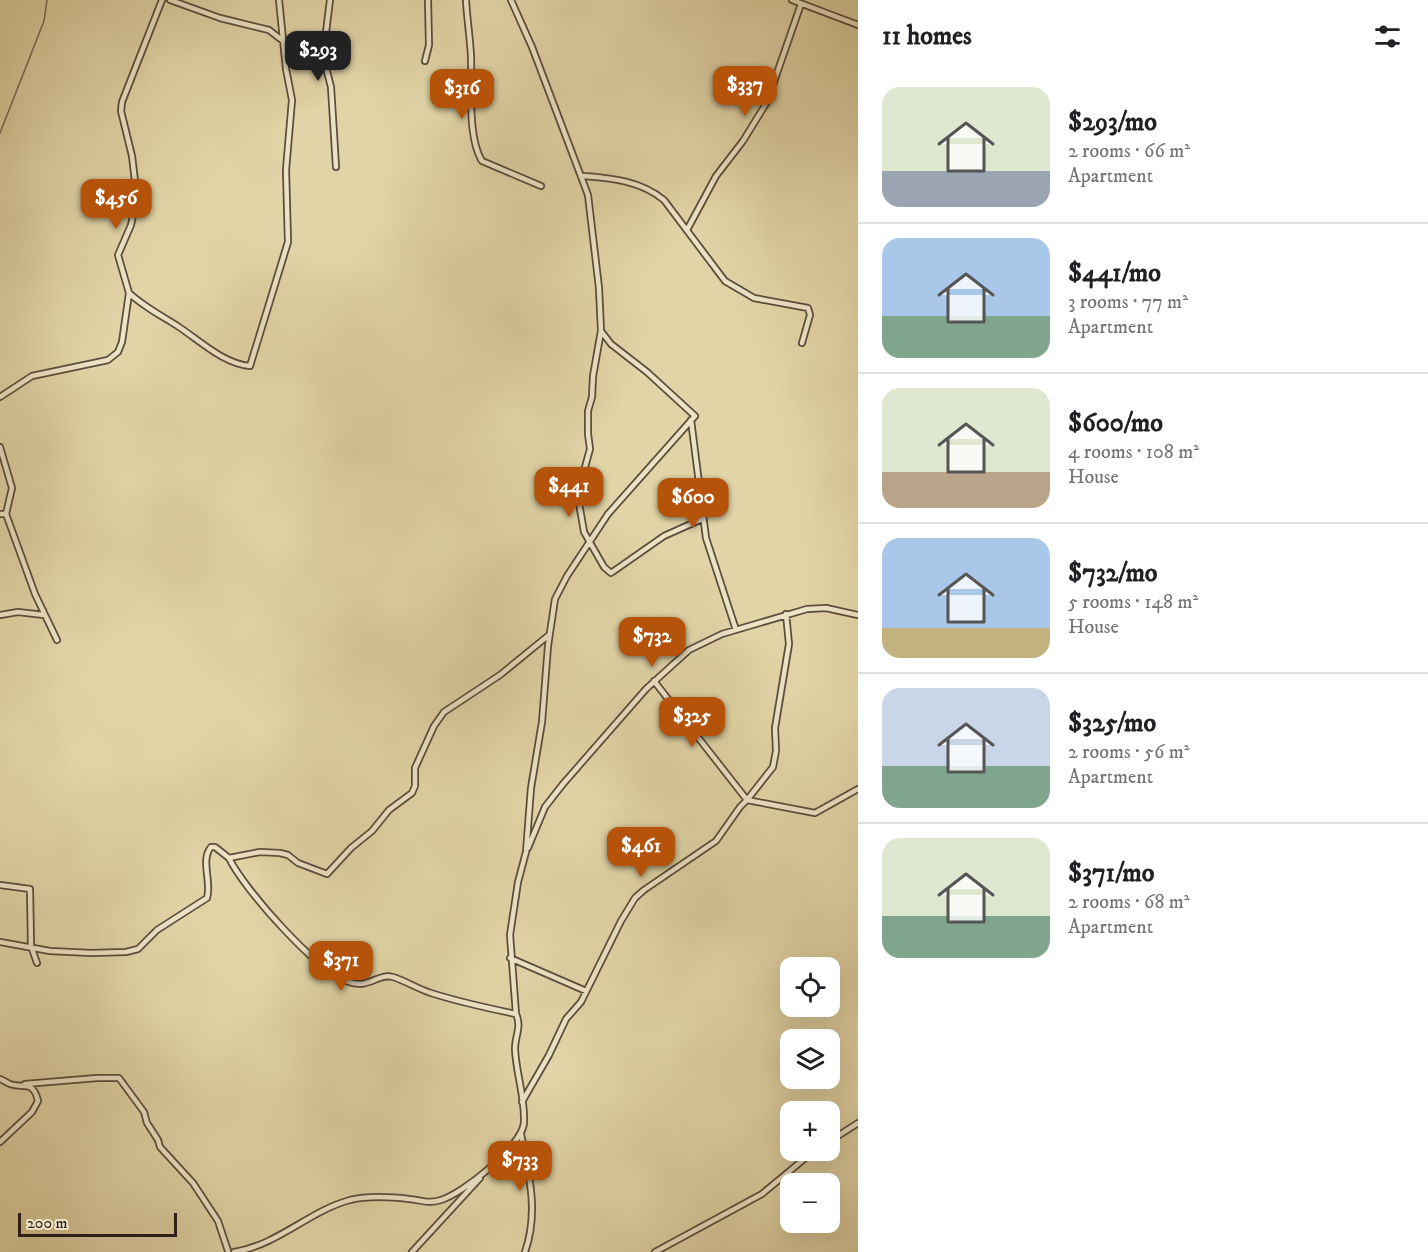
<!DOCTYPE html>
<html lang="en">
<head>
<meta charset="utf-8">
<style>
	:root { --surface:#fff; --page:#f6f6f6; --text:#202124; --muted:#757577; --line:#e0e0e0; --accent:#b45309 }
	body { margin:0; font-family:"IM FELL DW Pica",serif; background:var(--page); color:var(--text); height:100vh; display:flex; flex-direction:column; font-size:22px; white-space:nowrap }
	* { box-sizing:border-box; margin:0 }
	p { font-size:20px; color:var(--muted) }
	.icon { flex:none; width:33px; height:33px; fill:none; stroke:currentColor; stroke-width:2; stroke-linecap:round; stroke-linejoin:round }
	.map { position:relative; flex:1; overflow:hidden }
	.details { display:flex; flex-direction:column; background:var(--surface); width:570px }
	.details>* { flex:none }
	.controls { position:absolute; left:780px; top:957px; display:grid; gap:12px }
	.controls a { display:grid; place-items:center; width:60px; height:60px; border-radius:12px; background:var(--surface); box-shadow:0 6px 24px #0002; font-size:30px }
	.scale { position:absolute; left:18px; bottom:15px; width:159px; box-sizing:border-box; padding-left:6px; border:3px solid #312019; border-top:0; font-size:16px; line-height:21px; white-space:nowrap; color:#312019; -webkit-text-stroke:4px #ece3c5; paint-order:stroke }
	.price { position:absolute; translate:-50% -51px; padding:0 14px; border-radius:12px; background:var(--accent); color:#fff; font-size:20px; line-height:39px; filter:drop-shadow(0 2px 3px #0008) }
	.price::after { content:''; position:absolute; left:50%; top:36px; width:18px; height:14px; margin-left:-9px; background:inherit; clip-path:polygon(0 0,100% 0,50% 100%) }
	.price.current { background:#222; color:#fff }
	ul { padding:0; list-style:none }
	li { display:flex; align-items:center; gap:18px; height:150px; padding:0 24px }
	li+li { border-top:2px solid var(--line) }
	li span { display:grid; place-items:center; flex:none; width:168px; height:120px; border-radius:18px; color:#555 }
	li>.icon { margin-inline-start:auto }
	span .icon { width:72px; height:72px; fill:#fffc; stroke-width:1 }
	li b { font-size:26px }
	h2 { display:flex; justify-content:space-between; align-items:center; height:72px; padding:0 24px; font-size:26px }
	main { display:flex; flex:1; min-height:0 }
	.map>svg:first-child { display:block }
</style>
</head>
<body>
<main>
<div class="map">
<svg width="858" height="1252" viewBox="0 0 858 1252">
	<rect width="100%" height="100%" fill="#e1d4a6"/>
	<filter id="stains"><feTurbulence type="fractalNoise" baseFrequency=".00333" numOctaves="4"/><feColorMatrix values="0 0 0 0 .2 0 0 0 0 .09 0 0 0 0 .02 0 0 0 .5 -.17"/></filter>
	<radialGradient id="worn" r=".72"><stop offset=".6" stop-color="#630" stop-opacity="0"/><stop offset="1" stop-color="#630" stop-opacity=".3"/></radialGradient>
	<g fill="none" stroke-linecap="round" stroke-linejoin="round">
		<!-- stream -->
		<path stroke="#776751" stroke-width="1.5" d="M0 133 44 21 47 0"/>
		<!-- street casing -->
		<g stroke="#5d4d3c" stroke-width="8">
			<path id="street" d="M170 0 220 18 269 30 287 44 323 56
				M330 0 323 56 331 87 336 167
				M466 0C467 19 470 37 471 56 472 84 467 137 482 161L541 186
				M511 0 532 47 588 195 599 288 601 331 593 376 592 397 588 411V434L590 449 579 489V503L584 532 604 567 611 573 664 536 702 519
				M792 0 858 25
				M425 61 429 45 428 0
				M583 176C612 178 641 181 664 200L725 281 754 298 808 308 810 315 802 343
				M687 230 716 176 743 141 767 102 801 4
				M129 293C144 307 162 316 179 327 200 341 224 364 250 366L288 242 286 170 292 100 286 69 279 0
				M0 397 32 376 108 360 118 352 122 342 129 293 118 255 131 225 137 198 132 156 121 111 122 102 162 0
				M691 420 706 538 736 630
				M0 447 12 488 6 514H0
				M6 514 35 594 57 640
				M0 615 18 612 44 615
				M654 681 747 800 773 767 776 751 775 728 789 644 786 614
				M528 848 545 807 563 784 646 689 689 650 722 634 807 609 826 608 858 615
				M229 858C243 888 318 973 349 982 369 989 378 973 393 977 406 981 418 989 431 993 459 1002 487 1008 516 1014
				M0 885 30 889 31 946 37 963
				M0 942 50 951 91 953 126 952 138 949 157 930 207 898C212 882 200 860 211 847H215L229 858 260 852 280 853 288 855 298 863 327 874 351 848 372 831 389 810 412 793 415 786V768L434 726 444 712 500 675 549 635
				M510 958 586 991
				M0 1079C3 1080 6 1082 10 1084 23 1089 33 1079 38 1101L32 1112 0 1142
				M25 1084 97 1078H119L144 1112 147 1123 158 1140 160 1147 193 1183 218 1221 228 1251
				M522 1102 549 1055 566 1019 581 1002 621 921 635 898 644 890 716 841 740 807 747 800 815 813 858 789
				M521 1134C529 1175 539 1212 525 1252
				M830 1141 858 1123
				M234 1252C278 1245 309 1211 350 1200 367 1196 392 1197 409 1199 421 1200 428 1204 441 1200 462 1194 523 1146 524 1122 525 1097 516 1073 515 1049 515 1035 522 1027 516 1014L510 935 518 882 526 852 531 788 542 722 548 646 555 599 567 576 608 514 695 416 647 372 611 344 601 331
				M412 1252 480 1178
				M655 1252 762 1194 815 1150"/>
		</g>
		<!-- street -->
		<use href="#street" stroke="#ece3c5" stroke-width="4.5"/>
	</g>
	<rect width="100%" height="100%" filter="url(#stains)"/>
	<rect width="100%" height="100%" fill="url(#worn)"/>
</svg>
<div class="controls">
<a><svg class="icon" aria-label="locate" viewBox="0 0 24 24"><circle cx="12" cy="12" r="6"/><path d="M12 2v4M12 18v4M2 12h4M18 12h4"/></svg></a>
<a><svg class="icon" aria-label="layers" viewBox="0 0 24 24"><path d="M12 4l9 5-9 5-9-5zM3 14l9 5 9-5"/></svg></a>
<a>+</a>
<a>−</a>
</div>
<div class="scale">200 m</div>
<b class="price current" style="left:318px;top:82px">$293</b>
<b class="price" style="left:745px;top:117px">$337</b>
<b class="price" style="left:462px;top:120px">$316</b>
<b class="price" style="left:116px;top:230px">$456</b>
<b class="price" style="left:569px;top:518px">$441</b>
<b class="price" style="left:693px;top:529px">$600</b>
<b class="price" style="left:652px;top:668px">$732</b>
<b class="price" style="left:692px;top:748px">$325</b>
<b class="price" style="left:641px;top:878px">$461</b>
<b class="price" style="left:341px;top:992px">$371</b>
<b class="price" style="left:520px;top:1192px">$733</b>
</div>
<section class="details">
<h2>11 homes<svg class="icon" aria-label="filters" viewBox="0 0 24 24"><path d="M4 7h16M4 17h16"/><circle cx="9" cy="7" r="2"/><circle cx="15" cy="17" r="2"/></svg></h2>
<ul>
<li><span style="background:linear-gradient(#dfe7d0 70%,#9aa5b1 0)"><svg class="icon" aria-label="home" viewBox="0 0 24 24"><path d="M3 11l9-7 9 7M6 9v11h12V9"/></svg></span><div><b>$293/mo</b><p>2 rooms · 66 m²</p><p>Apartment</p></div></li>
<li><span style="background:linear-gradient(#a9c7e8 65%,#7fa58c 0)"><svg class="icon" aria-label="home" viewBox="0 0 24 24"><path d="M3 11l9-7 9 7M6 9v11h12V9"/></svg></span><div><b>$441/mo</b><p>3 rooms · 77 m²</p><p>Apartment</p></div></li>
<li><span style="background:linear-gradient(#dfe7d0 70%,#b9a48a 0)"><svg class="icon" aria-label="home" viewBox="0 0 24 24"><path d="M3 11l9-7 9 7M6 9v11h12V9"/></svg></span><div><b>$600/mo</b><p>4 rooms · 108 m²</p><p>House</p></div></li>
<li><span style="background:linear-gradient(#a9c7e8 75%,#c2b280 0)"><svg class="icon" aria-label="home" viewBox="0 0 24 24"><path d="M3 11l9-7 9 7M6 9v11h12V9"/></svg></span><div><b>$732/mo</b><p>5 rooms · 148 m²</p><p>House</p></div></li>
<li><span style="background:linear-gradient(#c9d6e8 65%,#7fa58c 0)"><svg class="icon" aria-label="home" viewBox="0 0 24 24"><path d="M3 11l9-7 9 7M6 9v11h12V9"/></svg></span><div><b>$325/mo</b><p>2 rooms · 56 m²</p><p>Apartment</p></div></li>
<li><span style="background:linear-gradient(#dfe7d0 65%,#7fa58c 0)"><svg class="icon" aria-label="home" viewBox="0 0 24 24"><path d="M3 11l9-7 9 7M6 9v11h12V9"/></svg></span><div><b>$371/mo</b><p>2 rooms · 68 m²</p><p>Apartment</p></div></li>
</ul>
</section>
</main>
</body>
</html>
